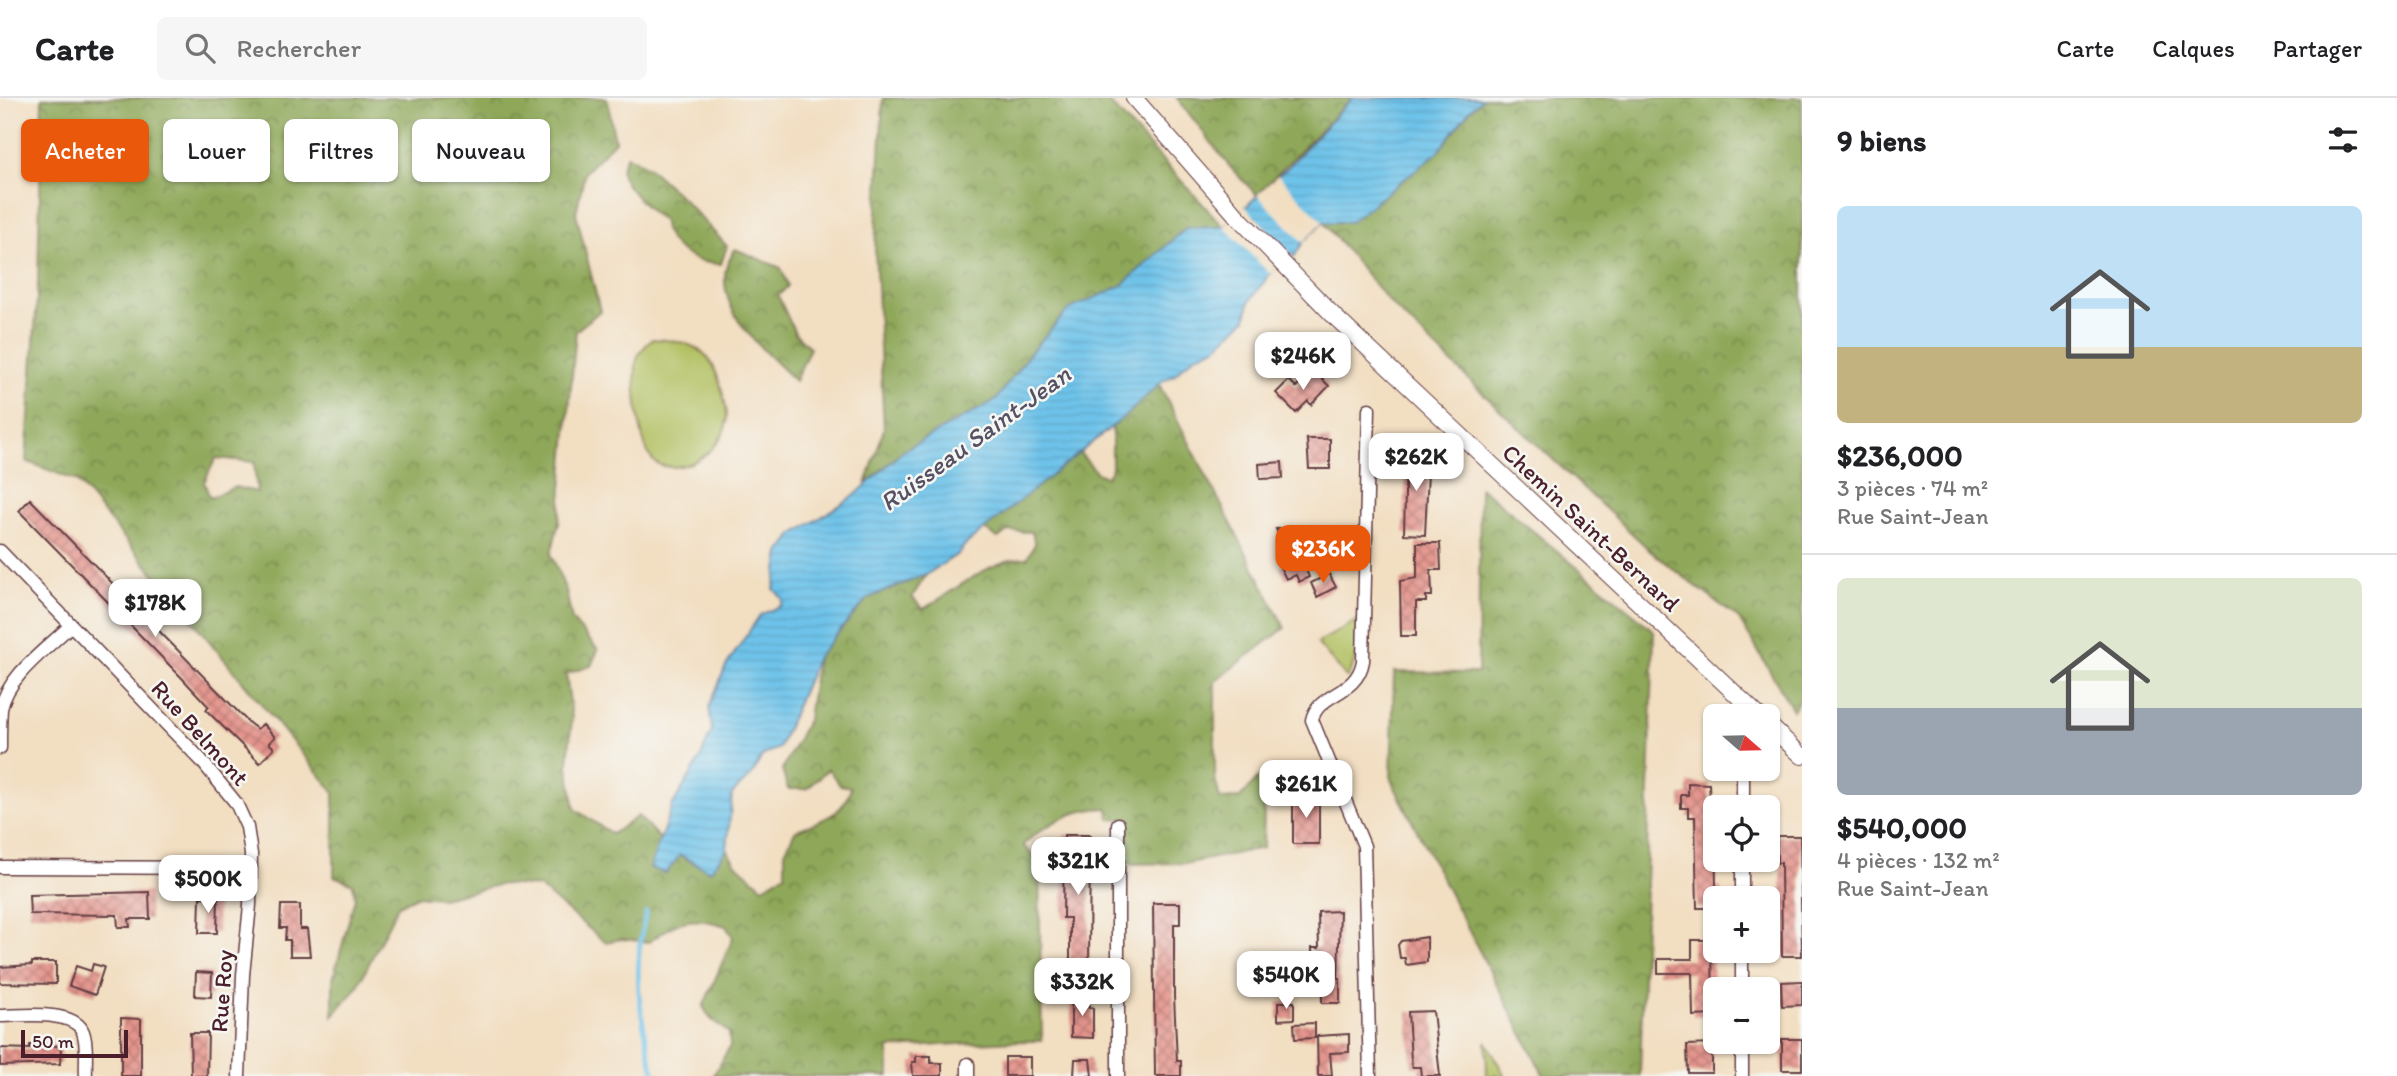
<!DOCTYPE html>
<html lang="fr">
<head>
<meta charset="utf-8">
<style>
	:root { --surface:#fff; --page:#f6f6f6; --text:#202124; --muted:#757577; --line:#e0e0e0; --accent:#ea580c }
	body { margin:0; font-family:Itim,sans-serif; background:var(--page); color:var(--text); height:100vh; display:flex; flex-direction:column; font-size:26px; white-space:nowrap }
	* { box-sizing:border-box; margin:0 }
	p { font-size:23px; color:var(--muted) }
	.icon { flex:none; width:38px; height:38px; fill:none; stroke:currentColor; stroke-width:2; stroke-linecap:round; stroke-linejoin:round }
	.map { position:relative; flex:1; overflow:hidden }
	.side { display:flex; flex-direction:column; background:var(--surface); width:595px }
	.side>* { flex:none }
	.hud { position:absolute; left:21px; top:21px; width:665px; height:63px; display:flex; gap:14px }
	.needle { width:46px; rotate:110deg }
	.tools { position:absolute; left:1703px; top:606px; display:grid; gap:14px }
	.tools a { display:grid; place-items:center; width:77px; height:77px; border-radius:10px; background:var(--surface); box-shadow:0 2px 5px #0004; font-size:35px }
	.scale { position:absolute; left:21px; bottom:18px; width:107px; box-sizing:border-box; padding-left:7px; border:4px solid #4a1f2b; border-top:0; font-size:19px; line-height:24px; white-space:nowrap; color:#4a1f2b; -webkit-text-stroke:5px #f6f6f2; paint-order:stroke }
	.price { position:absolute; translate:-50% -60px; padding:0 16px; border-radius:14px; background:#fff; color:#222; font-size:23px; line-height:46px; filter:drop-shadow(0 2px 4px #0008) }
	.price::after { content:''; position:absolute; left:50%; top:42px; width:21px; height:16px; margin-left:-10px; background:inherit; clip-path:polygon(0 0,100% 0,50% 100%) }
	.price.on { background:var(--accent); color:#fff }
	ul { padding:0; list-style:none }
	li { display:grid; align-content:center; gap:14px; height:371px; padding:0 35px }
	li+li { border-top:2px solid var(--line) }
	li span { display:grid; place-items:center; height:217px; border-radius:10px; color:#555 }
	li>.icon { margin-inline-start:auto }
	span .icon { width:126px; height:126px; fill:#fffc; stroke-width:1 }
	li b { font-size:30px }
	h2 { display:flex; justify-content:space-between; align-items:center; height:84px; padding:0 35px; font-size:30px }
	.chip { padding:0 24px; border-radius:10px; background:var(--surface); box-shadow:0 2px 5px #0004; font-size:24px; line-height:63px }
	.chip.on { background:var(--accent); color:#fff }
	header { display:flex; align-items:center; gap:42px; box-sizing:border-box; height:98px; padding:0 35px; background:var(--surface); border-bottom:2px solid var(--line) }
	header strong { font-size:33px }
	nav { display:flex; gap:38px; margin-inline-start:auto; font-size:24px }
	.search { width:490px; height:63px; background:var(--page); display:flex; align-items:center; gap:18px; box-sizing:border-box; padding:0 24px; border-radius:10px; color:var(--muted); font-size:26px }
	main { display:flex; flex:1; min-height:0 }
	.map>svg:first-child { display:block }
</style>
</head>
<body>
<header>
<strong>Carte</strong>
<div class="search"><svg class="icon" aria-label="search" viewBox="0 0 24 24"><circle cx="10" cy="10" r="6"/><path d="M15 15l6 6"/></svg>Rechercher</div>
<nav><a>Carte</a><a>Calques</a><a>Partager</a></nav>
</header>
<main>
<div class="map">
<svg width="1802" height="978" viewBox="0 0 1802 978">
	<defs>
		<pattern id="forest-crowns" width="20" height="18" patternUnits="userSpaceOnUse" patternTransform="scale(1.75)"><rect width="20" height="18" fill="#8ea759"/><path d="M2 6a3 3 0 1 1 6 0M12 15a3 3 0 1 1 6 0" fill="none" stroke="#76874a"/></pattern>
		<pattern id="park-dots" width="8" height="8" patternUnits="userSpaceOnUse" patternTransform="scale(1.75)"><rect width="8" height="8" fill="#b3c163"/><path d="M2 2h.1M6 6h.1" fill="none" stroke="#9ba556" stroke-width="1.8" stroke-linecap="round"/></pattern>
		<pattern id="water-rules" width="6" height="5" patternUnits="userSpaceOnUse" patternTransform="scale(1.75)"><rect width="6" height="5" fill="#6ec3ea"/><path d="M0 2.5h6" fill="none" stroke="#61a7c9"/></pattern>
		<pattern id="building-cross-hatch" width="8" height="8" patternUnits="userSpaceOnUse" patternTransform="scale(1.75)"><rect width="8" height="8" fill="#e4958d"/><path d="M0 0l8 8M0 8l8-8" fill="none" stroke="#bb7973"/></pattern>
	</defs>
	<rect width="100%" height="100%" fill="#f6f6f2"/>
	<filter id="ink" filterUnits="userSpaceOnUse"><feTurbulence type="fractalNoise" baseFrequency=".0143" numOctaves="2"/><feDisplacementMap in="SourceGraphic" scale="14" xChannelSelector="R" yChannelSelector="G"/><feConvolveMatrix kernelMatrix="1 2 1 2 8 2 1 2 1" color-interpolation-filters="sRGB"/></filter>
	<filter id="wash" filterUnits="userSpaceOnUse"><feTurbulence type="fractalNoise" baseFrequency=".00686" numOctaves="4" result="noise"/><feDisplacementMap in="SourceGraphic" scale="28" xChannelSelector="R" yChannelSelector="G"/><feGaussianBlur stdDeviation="1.57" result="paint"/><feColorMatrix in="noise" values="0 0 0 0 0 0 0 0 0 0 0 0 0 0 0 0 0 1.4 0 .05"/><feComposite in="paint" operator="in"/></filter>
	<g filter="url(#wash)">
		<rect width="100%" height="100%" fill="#f2dec1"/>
		<!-- grass -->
		<path fill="#b3c163" stroke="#7e7047" stroke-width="2" d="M652 241C680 242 707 246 717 277 721 289 727 306 727 319 727 349 685 380 656 365 639 356 631 276 638 258 641 252 647 246 652 241Z
			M1358 522 1356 561 1347 580 1317 545Z"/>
		<!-- forest -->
		<path fill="url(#forest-crowns)" stroke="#6c6342" stroke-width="2" fill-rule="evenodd" d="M42 0H607L615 43 585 74 576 115 600 213 576 233 559 424 551 456 566 493 572 522 598 552 591 568 566 576 572 620 568 668 575 711 612 736 638 718 661 742 650 770 666 775 679 757 710 773 727 751 735 765 763 789 785 776V754L795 733C820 722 844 719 851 689L840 687 828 671 807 691H788L782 672 808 621 817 559 868 500 927 476 912 499 923 511C954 494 992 459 1027 460L1035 446 1032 434 1008 433 998 440 984 431 1078 353 1097 375 1106 379 1112 370V328L1159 286 1285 530 1215 583V680L1220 701 1240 700 1265 673 1263 750 1189 765 1125 766V722L1109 721 1108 710C1076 710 1046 725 1023 747L1039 764 1042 943C990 942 941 948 889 950V978H713L730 948 729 935 711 921 703 909 733 840 726 828C689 817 679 822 649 844L622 841 605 844 539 789 503 786 442 800 416 798 398 807 358 888 333 918V881L355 800 353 786 334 778V694L77 383 26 363 38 184ZM216 360 254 364 257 394 235 389 210 400 204 384Z
			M883 0H1105L1224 129 1186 130 1121 188 1031 254 996 302 904 352 866 386 884 331 875 151Z
			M1177 0H1352L1257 97 1231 70Z
			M1483 0H1802V597L1793 612 1739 521 1655 457 1498 310 1390 205 1323 124H1350L1437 55 1471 11Z
			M627 57 648 69 682 100 727 148 721 166C696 167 666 150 663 123 652 116 621 86 621 73 621 68 625 62 627 57Z
			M735 151 781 170 788 188 778 198 795 235 810 250 795 283C768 256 722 220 725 177 725 168 731 159 735 151Z
			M1480 389 1654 533 1640 978H1544L1391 682 1394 574 1478 575Z"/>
		<!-- park -->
		<path fill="url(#park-dots)" stroke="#7e7047" stroke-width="2" d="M1486 943 1505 978H1487Z"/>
		<!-- water -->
		<path fill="url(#water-rules)" stroke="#5c718a" stroke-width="2" d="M1352 0H1483L1471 11 1437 55 1350 124H1323L1303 144 1294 159 1290 156 1270 176 1249 204 1246 221 1216 249 1195 258 1173 278 1162 283 1129 315 965 447 958 456 927 476 868 500 817 559 779 650 762 658 752 677 732 696 727 751 710 773 680 757 666 775 650 770 672 708 700 661 712 632 709 609 726 568 760 517 781 508 783 501 774 491 780 455 793 437 854 398 904 352 996 302 1031 254 1068 212 1121 188 1186 130 1224 129 1290 67Z"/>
		<!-- pier -->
		<path fill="#f2dec1" d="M1278 77 1323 124 1303 144 1257 97Z
			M1245 108 1291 156 1270 176 1224 129Z"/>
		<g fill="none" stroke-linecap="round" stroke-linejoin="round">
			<!-- stream -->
			<path stroke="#6ec3ea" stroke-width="4.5" d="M646 814C631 874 640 920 655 978"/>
		</g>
		<g id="blocks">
			<!-- building -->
			<path fill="url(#building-cross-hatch)" d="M1313 272 1329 288 1311 307 1308 303 1296 315 1276 295 1289 282 1296 289Z
				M1307 341H1330V371H1309Z
				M1406 354H1429L1425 437 1404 436Z
				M1282 364 1283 380 1260 381 1259 366Z
				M30 401 249 625 257 631 263 626 275 639 269 645 274 650 260 665 206 612 209 609 181 579 19 413Z
				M1299 430 1304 442 1295 446 1309 479 1299 484 1296 477 1286 481 1280 469 1291 463 1276 431Z
				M1417 445H1440L1441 472H1431L1432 498H1426V504H1416V538H1401L1400 483 1417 480Z
				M1329 476 1336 489 1317 499 1311 485Z
				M1688 685 1709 686 1711 731 1715 732 1716 789H1721V800H1715L1714 810H1697L1695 719H1688V710H1681V697H1688Z
				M1293 699H1319V746H1293Z
				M1064 737H1090L1089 870H1070V820H1063Z
				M1777 738H1800L1802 858H1782L1781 765H1777Z
				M149 794 150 821H129L130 829H118L117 817 30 816 29 797Z
				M200 799 218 800 217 835H199Z
				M1153 805H1180V826H1174V898L1177 963H1181V978H1155Z
				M281 807H300V831H307L310 858H290V842H285L286 830H280Z
				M1340 813 1338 880H1340V905H1322V877H1312V850H1319L1318 814Z
				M1427 839V864L1406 867 1405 860H1400L1398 847 1401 843Z
				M1692 842H1712L1713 917 1693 918 1692 875H1658V861H1692Z
				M32 864H56V886L0 885V869L32 867Z
				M93 866 104 869 95 897 69 888 76 868 91 873Z
				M196 874 212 875 211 899 195 898Z
				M1802 883V907L1782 908 1781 884Z
				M1071 898 1089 899V910H1093V940L1071 939Z
				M1278 904H1294V921L1278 922Z
				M1433 913 1440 978H1421L1420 969H1412L1411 962 1408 914Z
				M121 920 141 921V978H121Z
				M1315 925V940L1295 941 1294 926Z
				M190 935H208L207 978H191Z
				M1349 936V954L1330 955 1332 978H1318L1317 938Z
				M1782 941H1802V972H1782Z
				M1712 946V975H1688L1687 947Z
				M30 947 61 948 60 966 0 968V950L30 951Z
				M916 958H931V965H942V978H913L912 964H916Z
				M1005 959H1030V978H1005Z
				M1075 961H1090L1092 978H1074Z"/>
		</g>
	</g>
	<g filter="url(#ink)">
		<use href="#blocks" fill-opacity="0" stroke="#633c42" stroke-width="2"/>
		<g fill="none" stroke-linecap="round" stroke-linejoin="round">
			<!-- minor casing -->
			<g stroke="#633c42" stroke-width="15">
				<path id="minor" d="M1369 311 1363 563C1357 598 1318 594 1312 622L1364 748 1370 978
					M0 453 201 662 236 705 247 729 251 756 250 807 243 877 239 978
					M0 650C0 637 0 624 1 611 7 578 48 550 71 527
					M1743 709V673
					M1118 726V978
					M0 769 251 770
					M1742 800V761
					M1742 891V852
					M0 918C21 918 74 911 83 934 88 947 85 964 86 978
					M968 966V978
					M1742 978V943"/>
			</g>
			<!-- tertiary casing -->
			<g stroke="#633c42" stroke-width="18">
				<path id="tertiary" d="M1134 0 1236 117 1335 219 1759 618
					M1768 626 1802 658"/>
			</g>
			<!-- minor -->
			<use href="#minor" stroke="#fff" stroke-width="12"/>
			<!-- tertiary -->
			<use href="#tertiary" stroke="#fff" stroke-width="16"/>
		</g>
	</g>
	<g text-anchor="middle" stroke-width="5" stroke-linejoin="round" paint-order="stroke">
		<!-- street labels -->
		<g font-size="24" fill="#4a1f2b" stroke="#f6f6f2">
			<text transform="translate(1591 430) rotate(43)" y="8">Chemin Saint-Bernard</text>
			<text transform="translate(200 635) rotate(48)" y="8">Rue Belmont</text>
			<text transform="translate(222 893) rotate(-86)" y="8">Rue Roy</text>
		</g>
		<!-- water labels -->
		<g font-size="26" font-style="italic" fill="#555064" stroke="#f6f6f2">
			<text transform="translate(975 340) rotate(-36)" y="9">Ruisseau Saint-Jean</text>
		</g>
	</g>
</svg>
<div class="tools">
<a><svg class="needle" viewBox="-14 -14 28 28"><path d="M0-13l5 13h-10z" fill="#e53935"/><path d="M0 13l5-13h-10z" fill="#757577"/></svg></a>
<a><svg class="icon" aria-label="locate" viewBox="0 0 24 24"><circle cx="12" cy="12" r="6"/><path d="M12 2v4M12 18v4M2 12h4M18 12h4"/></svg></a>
<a>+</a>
<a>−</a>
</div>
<div class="scale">50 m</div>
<b class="price" style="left:1303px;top:294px">$246K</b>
<b class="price" style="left:1416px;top:395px">$262K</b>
<b class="price on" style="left:1323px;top:487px">$236K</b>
<b class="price" style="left:155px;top:541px">$178K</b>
<b class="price" style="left:1306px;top:722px">$261K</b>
<b class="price" style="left:1078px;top:799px">$321K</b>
<b class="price" style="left:208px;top:817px">$500K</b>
<b class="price" style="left:1286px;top:913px">$540K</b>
<b class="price" style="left:1082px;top:920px">$332K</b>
<div class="hud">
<a class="chip on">Acheter</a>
<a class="chip">Louer</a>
<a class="chip">Filtres</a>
<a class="chip">Nouveau</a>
</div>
</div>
<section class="side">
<h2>9 biens<svg class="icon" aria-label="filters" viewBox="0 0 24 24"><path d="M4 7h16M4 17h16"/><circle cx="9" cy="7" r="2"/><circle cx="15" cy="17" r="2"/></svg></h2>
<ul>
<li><span style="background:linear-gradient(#bfe0f5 65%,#c2b280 0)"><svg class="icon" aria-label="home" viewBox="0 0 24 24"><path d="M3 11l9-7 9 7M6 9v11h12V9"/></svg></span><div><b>$236,000</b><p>3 pièces · 74 m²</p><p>Rue Saint-Jean</p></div></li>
<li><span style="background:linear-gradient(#dfe7d0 60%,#9aa5b1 0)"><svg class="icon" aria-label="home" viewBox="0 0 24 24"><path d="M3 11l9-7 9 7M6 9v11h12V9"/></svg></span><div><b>$540,000</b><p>4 pièces · 132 m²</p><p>Rue Saint-Jean</p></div></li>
</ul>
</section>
</main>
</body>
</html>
